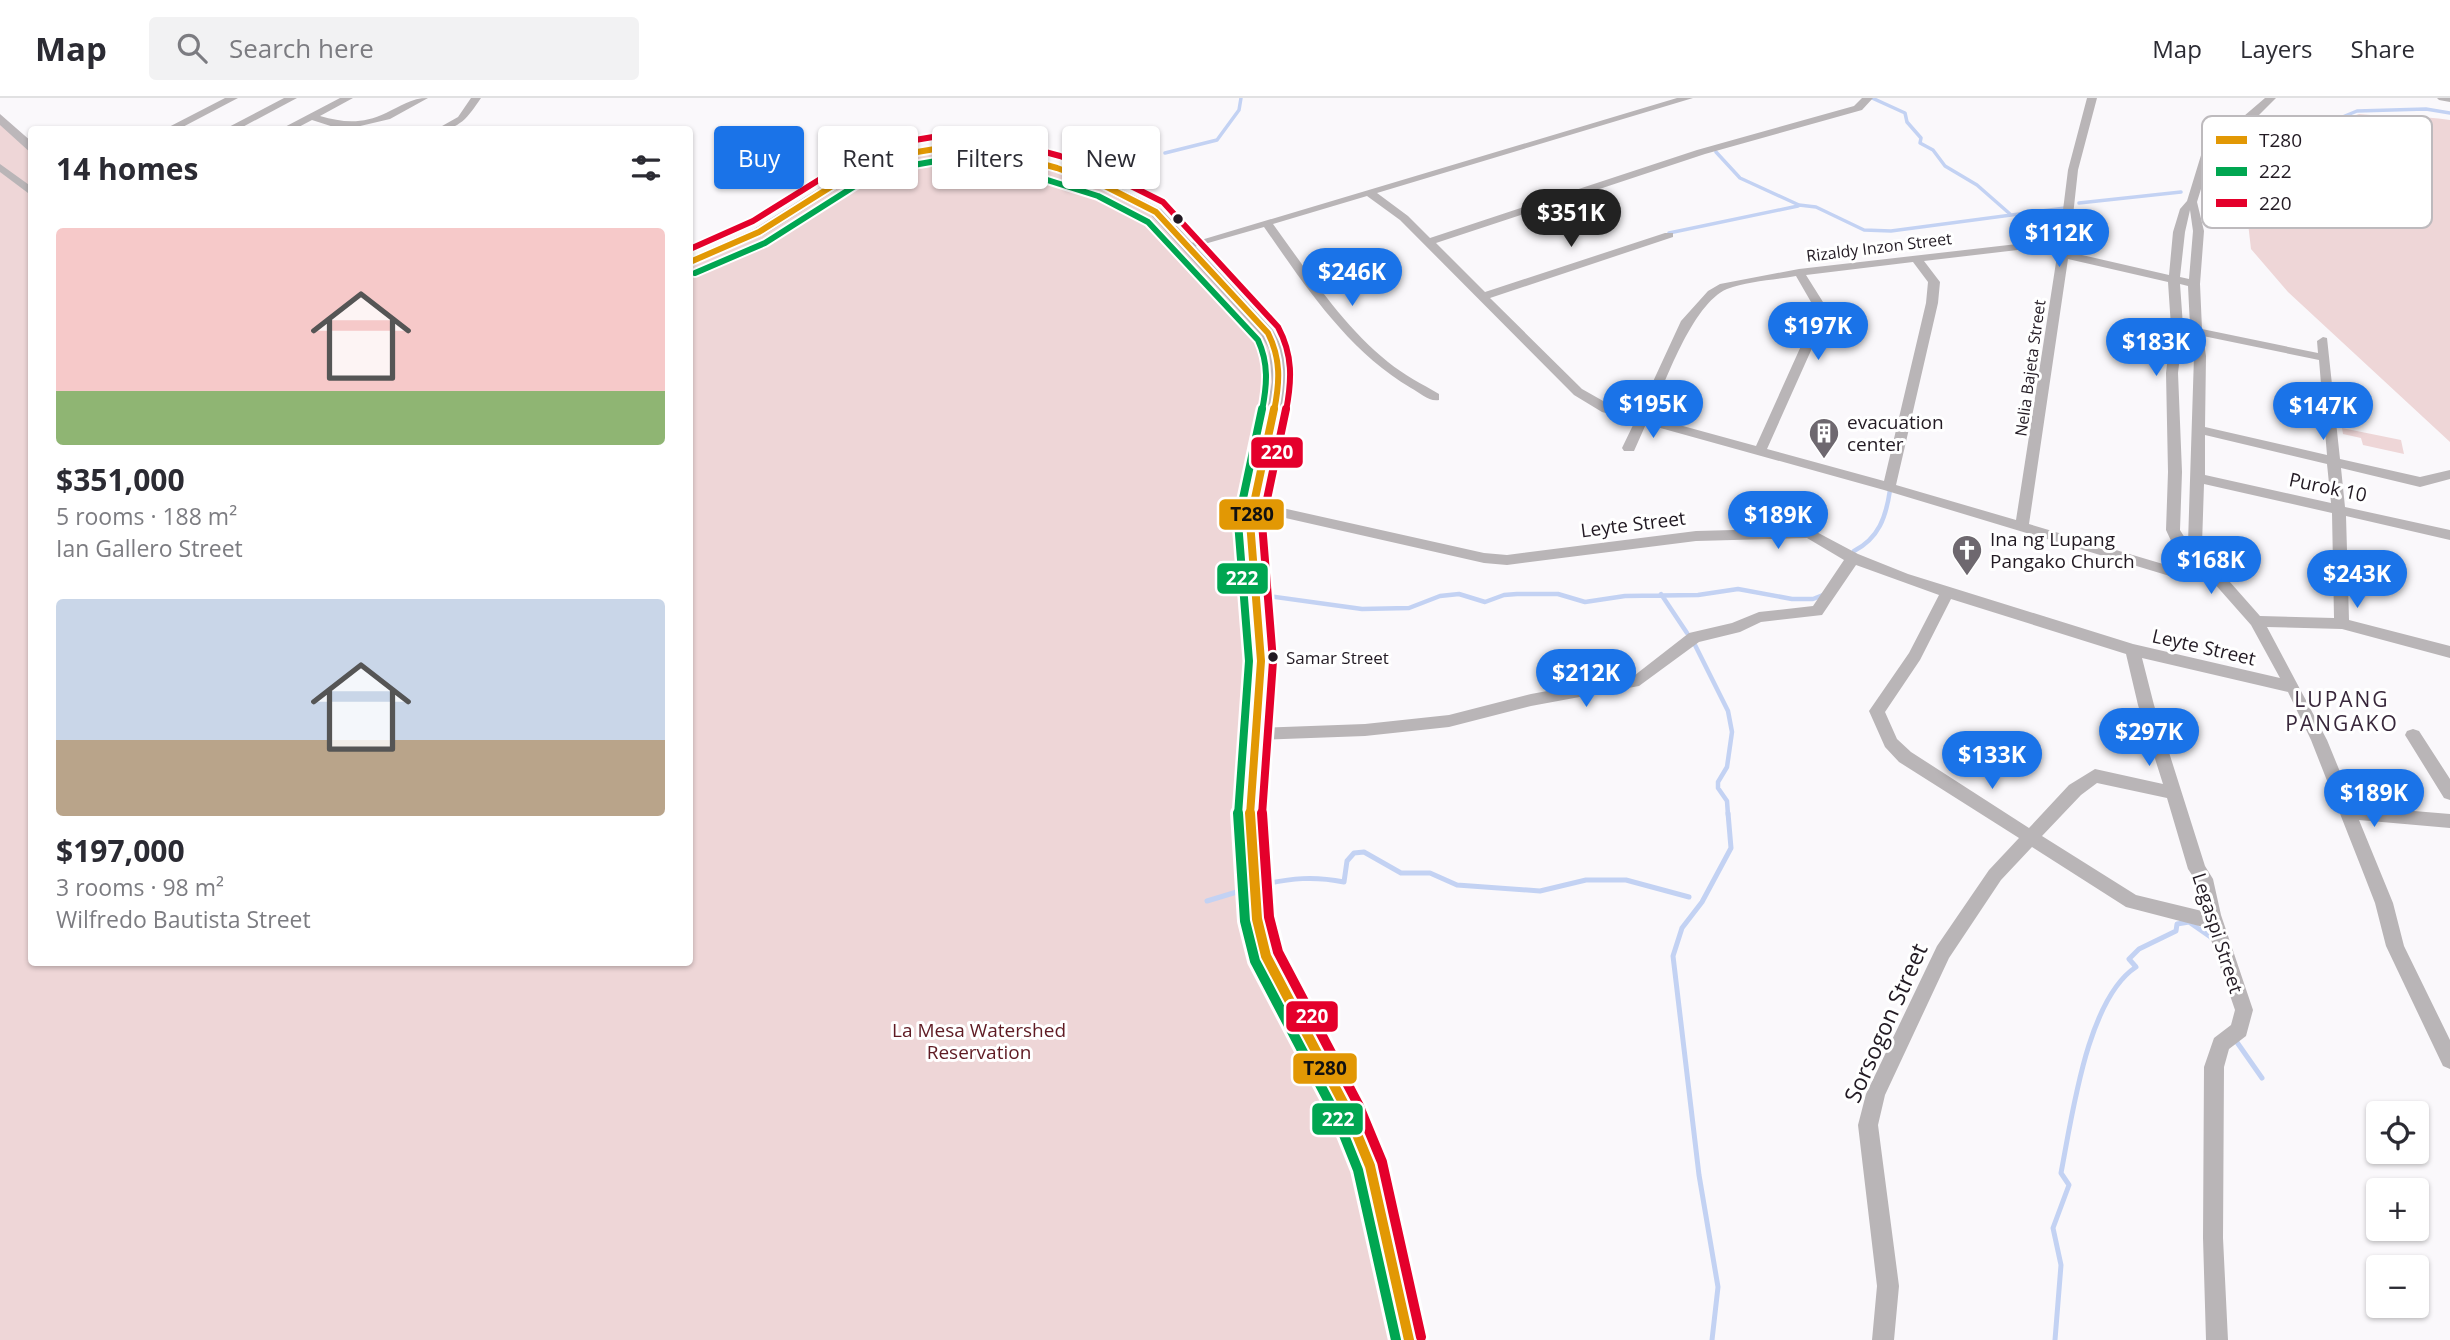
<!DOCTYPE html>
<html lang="en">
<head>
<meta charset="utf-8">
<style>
	:root { --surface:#fff; --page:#f2f2f3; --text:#2b2b33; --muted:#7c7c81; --line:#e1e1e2; --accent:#1a73e8 }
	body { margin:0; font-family:"Open Sans",sans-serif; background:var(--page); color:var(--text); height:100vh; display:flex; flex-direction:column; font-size:26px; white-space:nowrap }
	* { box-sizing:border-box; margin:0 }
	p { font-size:23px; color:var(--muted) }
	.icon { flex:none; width:38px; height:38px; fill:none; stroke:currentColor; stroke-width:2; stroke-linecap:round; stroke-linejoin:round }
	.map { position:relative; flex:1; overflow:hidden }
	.panel { position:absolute; left:28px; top:28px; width:665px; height:840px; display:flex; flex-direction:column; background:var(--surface); border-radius:7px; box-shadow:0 2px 5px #0004 }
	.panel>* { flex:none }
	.top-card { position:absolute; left:714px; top:28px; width:665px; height:63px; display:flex; gap:14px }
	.controls { position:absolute; left:2366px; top:1003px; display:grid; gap:14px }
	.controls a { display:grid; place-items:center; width:63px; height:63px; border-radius:7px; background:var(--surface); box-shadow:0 2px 5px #0004; font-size:35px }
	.price { position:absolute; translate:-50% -60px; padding:0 16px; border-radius:24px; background:var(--accent); color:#fff; font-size:23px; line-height:46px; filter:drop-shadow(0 2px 4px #0008) }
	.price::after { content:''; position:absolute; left:50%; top:42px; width:21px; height:16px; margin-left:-10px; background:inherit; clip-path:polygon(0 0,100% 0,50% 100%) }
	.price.on { background:#222; color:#fff }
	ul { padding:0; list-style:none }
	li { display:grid; align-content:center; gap:14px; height:371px; padding:0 28px }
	li span { display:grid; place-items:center; height:217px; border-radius:7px; color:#555 }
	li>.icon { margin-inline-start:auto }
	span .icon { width:126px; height:126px; fill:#fffc; stroke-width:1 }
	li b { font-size:30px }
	h2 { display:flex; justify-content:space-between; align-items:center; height:84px; padding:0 28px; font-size:30px }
	.tag { padding:0 24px; border-radius:7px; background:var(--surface); box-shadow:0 2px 5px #0004; font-size:24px; line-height:63px }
	.tag.on { background:var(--accent); color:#fff }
	header { display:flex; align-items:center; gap:42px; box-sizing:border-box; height:98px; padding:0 35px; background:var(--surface); border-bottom:2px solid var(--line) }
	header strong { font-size:33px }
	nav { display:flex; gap:38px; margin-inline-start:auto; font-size:24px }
	.search { width:490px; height:63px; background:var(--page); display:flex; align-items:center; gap:18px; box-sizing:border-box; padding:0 24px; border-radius:7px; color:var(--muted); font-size:26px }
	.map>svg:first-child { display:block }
</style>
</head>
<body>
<header>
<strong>Map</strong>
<div class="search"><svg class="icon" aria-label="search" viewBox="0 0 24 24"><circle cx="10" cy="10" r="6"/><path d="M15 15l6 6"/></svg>Search here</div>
<nav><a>Map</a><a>Layers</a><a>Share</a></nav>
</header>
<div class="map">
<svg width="2450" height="1242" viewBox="0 0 2450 1242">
	<rect width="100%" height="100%" fill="#faf8fb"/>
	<!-- green -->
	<path fill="#eed6d7" d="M2359 16C2390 19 2419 17 2450 22V344L2288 194 2251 151 2243 82 2275 49 2306 35Z
		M0 20 32 52V864H690V167L790 117 878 65 916 56 967 51 1020 60 1143 107 1268 235 1280 274 1251 408 1257 821 1347 1012 1409 1242H0Z
		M2342 330 2401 342 2404 356 2363 347 2361 340 2343 336Z"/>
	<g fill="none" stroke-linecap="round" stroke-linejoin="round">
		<!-- stream-far2 -->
		<path stroke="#c3d2f3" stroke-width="3.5" d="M1872 0 1905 15 1907 24 1921 40 1920 45 1933 52 1945 68 1977 87 2010 116
			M2238 40 2270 49
			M1716 54 1740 80 1799 107 1816 109 1864 132 1891 133 2065 110
			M1165 55 1217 42 1239 12 1241 0
			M2212 90 2231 82 2270 49 2357 13 2426 11 2450 15
			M2079 105 2181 94
			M1669 135 1798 108"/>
		<!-- stream-far1 -->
		<path stroke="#c3d2f3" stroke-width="4.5" d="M1854 453C1879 440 1886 419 1890 392
			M1661 496 1687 535
			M1261 497 1362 511 1409 510 1440 498 1459 496 1485 504 1504 497 1517 496H1558L1585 504 1625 498 1698 497 1738 491 1792 501H1813L1823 497
			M1695 547 1728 613 1732 634 1727 669 1718 684V690L1727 703 1728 717"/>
		<!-- stream -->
		<path stroke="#c3d2f3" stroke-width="5" d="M1261 787C1291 780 1314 778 1344 784L1347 763 1354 755 1364 754 1401 775H1430L1457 787 1540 793 1586 782H1626L1689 799
			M1207 803 1250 790
			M2234 940 2262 980
			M1712 1242 1718 1189 1699 1077 1673 858 1682 830 1702 804 1731 750 1728 715
			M2055 1242 2061 1167 2053 1130 2069 1087 2061 1075C2072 1019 2087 901 2136 869L2129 861 2139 851 2176 833 2177 826 2189 824 2212 840"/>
		<!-- minor -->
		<path fill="#b9b5b7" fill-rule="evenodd" d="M225 0H238L177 32H163Z
			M284 0H297L237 32H223Z
			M340 0H353L320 18C344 25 363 26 386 15 401 8 411 0 428 0L390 21 356 29 360 32H343L312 22 293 32H279Z
			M471 0H481C468 19 460 32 435 32L458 19Z
			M1677 0H1693L1377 95 1408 118 1430 140 1697 52 1854 8 1862 0H1873L1862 12 1705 56 1436 145 1485 194 1665 135H1673V139L1490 200 1582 291 1612 308 1638 316 1681 223 1708 193 1720 186 1799 171 2026 145 2058 152 2068 72 2087 0H2097L2078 72 2069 154 2169 177 2173 134 2180 111 2187 103 2202 54 2265 0H2276L2251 25 2212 55 2197 104 2204 133 2200 186 2202 231 2318 255 2317 243 2323 239 2327 240 2340 361 2420 379 2450 372V381L2420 389 2341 370 2345 409 2450 432V442L2346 418 2349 522 2450 548V560L2342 531 2267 529 2327 642 2354 708 2450 716V730L2359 722 2393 805 2404 848 2450 942V971L2443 968 2386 848 2375 805 2361 769 2311 642 2288 594 2142 560 2154 607 2205 768 2213 781 2221 817 2253 912 2246 938 2229 951 2224 969 2223 1140 2228 1242H2206L2203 1140 2204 969 2214 940 2231 927 2235 912 2207 830 2126 809 2032 749 2001 782 1949 860 1885 997 1878 1027 1899 1188 1894 1242H1872L1877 1188 1858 1027 1866 996 1937 848 1989 772 2019 740 1899 664 1885 649 1869 613 1909 555 1939 497 1856 467 1822 517 1761 524 1740 534 1699 544 1639 588 1531 608 1449 629 1365 638 1257 642 1251 640 1249 636 1251 632 1257 630 1365 626 1449 617 1531 596 1635 577 1689 535 1732 525 1759 514 1813 508 1844 462 1807 440 1696 443 1507 467 1484 465 1246 411 1244 408 1251 403 1484 455 1507 457 1696 433 1809 430 1858 456 1908 476 2133 546 2280 580 2251 527 2213 484 2173 479 1884 392 1646 326 1634 353H1624L1622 350 1635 323 1602 314 1574 297 1400 122 1367 98 1273 126C1308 174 1342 227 1388 264 1404 277 1422 286 1439 296V302C1429 304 1420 295 1411 290 1347 252 1306 189 1264 129L1187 151 1181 148ZM2190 112 2193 133 2189 181 2180 179 2185 134ZM2026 151 2057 158 2016 422 1896 387 1938 205 1940 184 1924 163ZM2068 161 2168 184 2171 229 2166 275 2168 374 2166 432 2173 447 2200 472 2173 469 2029 426ZM1913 164 1928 184 1926 205 1884 383 1767 351 1813 248 1823 204 1806 177ZM1796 178 1811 204 1801 248 1756 348 1650 319C1665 285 1692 206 1727 191 1747 183 1774 182 1796 178ZM2180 186 2188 188 2190 228H2183ZM2183 233 2191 235 2194 258 2188 445 2180 432 2182 374 2178 275ZM2203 238 2319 262 2327 357 2205 329 2206 258ZM2205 337 2327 366 2331 405 2205 377ZM2204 386 2332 415 2334 520 2260 518 2222 475 2197 453 2202 447ZM1951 501 2126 556 2138 607 2163 686 2095 671 2069 687 2029 730 1911 654 1897 641 1885 614 1920 562ZM2097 685 2167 700 2188 771 2196 783 2202 813 2136 797 2042 738 2081 697Z
			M2437 0H2450V4L2439 2Z
			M0 66 32 89V98L0 74Z
			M2413 631 2419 633 2450 681V702L2444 700 2405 637 2407 633Z"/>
		<!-- major -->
		<path fill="#bcb7ba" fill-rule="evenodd" d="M0 16 32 44V56L0 27Z
			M941 46 989 47 1062 67 1108 84 1161 111 1273 232 1283 251 1288 284 1258 424 1270 563 1259 729 1268 821 1277 856 1355 1004 1382 1068 1422 1242H1396L1358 1068 1338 1018 1255 858 1246 821 1239 729 1252 563 1242 424 1272 284 1269 251 1261 237 1151 117 1098 90 1052 73 988 55 941 54 901 60 869 71 764 137 690 168V159L754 131 859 65 899 53Z"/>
		<!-- bus-1-far2 casing -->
		<g stroke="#fff" stroke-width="10">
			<path id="bus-1-far2" d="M690 164 759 134 864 68 899 57 941 50 989 51 1057 70 1103 87 1156 114 1268 235C1281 261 1280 284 1274 313"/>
		</g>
		<!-- bus-1-far1 casing -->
		<g stroke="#fff" stroke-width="13">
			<path id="bus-1-far1" d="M1250 717 1261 563 1250 424 1274 311"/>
		</g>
		<!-- bus-1 casing -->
		<g stroke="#fff" stroke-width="16">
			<path id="bus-1" d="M1250 715 1257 821 1266 858 1347 1012 1370 1068 1409 1242"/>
		</g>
		<!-- bus-2-far2 casing -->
		<g stroke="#fff" stroke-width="10">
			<path id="bus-2-far2" d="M695 175 765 145 869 79 902 69 942 62 987 63 1098 98 1148 124 1258 242C1269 266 1267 287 1262 313"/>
		</g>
		<!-- bus-2-far1 casing -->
		<g stroke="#fff" stroke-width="13">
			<path id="bus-2-far1" d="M1238 717 1249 563 1238 424 1262 311"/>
		</g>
		<!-- bus-2 casing -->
		<g stroke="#fff" stroke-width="16">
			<path id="bus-2" d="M1238 715 1245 823 1255 863 1336 1017 1358 1072 1396 1242"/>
		</g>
		<!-- bus-3-far2 casing -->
		<g stroke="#fff" stroke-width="10">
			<path id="bus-3-far2" d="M690 151 753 123 859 57 897 45 939 38 990 39 1060 58 1107 76 1163 104 1278 229C1293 257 1292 282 1286 313"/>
		</g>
		<!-- bus-3-far1 casing -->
		<g stroke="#fff" stroke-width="13">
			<path id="bus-3-far1" d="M1262 717 1273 563 1262 425 1286 311"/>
		</g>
		<!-- bus-3 casing -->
		<g stroke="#fff" stroke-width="16">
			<path id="bus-3" d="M1262 715 1269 819 1278 854 1358 1006 1382 1064 1421 1239"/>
		</g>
		<!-- bus-1-far2 -->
		<use href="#bus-1-far2" stroke="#e29804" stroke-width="6"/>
		<!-- bus-1-far1 -->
		<use href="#bus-1-far1" stroke="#e29804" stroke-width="8"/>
		<!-- bus-1 -->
		<use href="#bus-1" stroke="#e29804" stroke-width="10"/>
		<!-- bus-2-far2 -->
		<use href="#bus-2-far2" stroke="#00a651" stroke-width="6"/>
		<!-- bus-2-far1 -->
		<use href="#bus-2-far1" stroke="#00a651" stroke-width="8"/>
		<!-- bus-2 -->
		<use href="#bus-2" stroke="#00a651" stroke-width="10"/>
		<!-- bus-3-far2 -->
		<use href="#bus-3-far2" stroke="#e4002b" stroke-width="6"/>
		<!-- bus-3-far1 -->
		<use href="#bus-3-far1" stroke="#e4002b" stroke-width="8"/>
		<!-- bus-3 -->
		<use href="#bus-3" stroke="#e4002b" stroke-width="10"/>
	</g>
	<!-- icons -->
	<defs>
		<g id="building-pin" transform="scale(1.575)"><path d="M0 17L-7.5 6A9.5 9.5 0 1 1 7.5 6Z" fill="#6e686f" stroke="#fff"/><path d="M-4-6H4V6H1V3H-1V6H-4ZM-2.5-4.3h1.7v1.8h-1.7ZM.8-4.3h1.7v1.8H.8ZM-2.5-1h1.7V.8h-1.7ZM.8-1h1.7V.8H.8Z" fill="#fff"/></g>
		<g id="church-pin" transform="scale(1.575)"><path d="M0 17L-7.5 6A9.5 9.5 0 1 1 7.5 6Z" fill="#6e686f" stroke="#fff"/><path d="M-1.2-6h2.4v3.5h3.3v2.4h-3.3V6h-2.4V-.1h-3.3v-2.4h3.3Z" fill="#fff"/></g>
	</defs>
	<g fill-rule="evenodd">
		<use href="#building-pin" x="1824" y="335"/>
		<use href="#church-pin" x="1967" y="452"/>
	</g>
	<!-- markers -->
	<g fill="#221a23" stroke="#fff" stroke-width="2.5">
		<circle cx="1178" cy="121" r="6"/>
		<circle cx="1273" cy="559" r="6"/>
	</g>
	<g text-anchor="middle" stroke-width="6" stroke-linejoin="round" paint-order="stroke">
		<!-- far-street labels -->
		<g font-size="16" fill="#221a23" stroke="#fff">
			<text transform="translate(1879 149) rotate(-7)" y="6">Rizaldy Inzon Street</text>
			<text transform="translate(2030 270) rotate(-82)" y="6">Nelia Bajeta Street</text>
		</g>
		<!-- bus labels -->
		<g font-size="17" fill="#221a23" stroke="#fff" text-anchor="start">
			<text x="1286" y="566">Samar Street</text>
		</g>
		<!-- poi labels -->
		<g font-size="19" fill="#221a23" stroke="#fff" text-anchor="start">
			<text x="1847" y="331">evacuation<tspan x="1847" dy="22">center</tspan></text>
			<text x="1990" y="448">Ina ng Lupang<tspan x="1990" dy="22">Pangako Church</tspan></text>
		</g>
		<!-- street labels -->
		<g font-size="19" fill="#221a23" stroke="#fff">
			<text transform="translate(2328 389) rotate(12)" y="7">Purok 10</text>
			<text transform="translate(1633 426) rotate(-7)" y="7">Leyte Street</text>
			<text transform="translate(2204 549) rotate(13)" y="7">Leyte Street</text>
			<text transform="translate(2218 835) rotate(72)" y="7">Legaspi Street</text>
		</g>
		<!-- park labels -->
		<g font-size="19" fill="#5f1b23" stroke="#fff">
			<text x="979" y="939">La Mesa Watershed<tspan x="979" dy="22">Reservation</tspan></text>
		</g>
		<!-- neighbourhood labels -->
		<g font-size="21" letter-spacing="2" fill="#38273b" stroke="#fff">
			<text x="2342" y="609">LUPANG<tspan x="2342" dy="24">PANGAKO</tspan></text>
		</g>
		<!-- near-street labels -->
		<g font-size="23" fill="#221a23" stroke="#fff">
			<text transform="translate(1886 925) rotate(-66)" y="8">Sorsogon Street</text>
		</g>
	</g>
	<!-- legend -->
	<rect x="2202" y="18" width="230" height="112" rx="10" fill="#fff" stroke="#bdbabd" stroke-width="2"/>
	<rect x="2216" y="38" width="31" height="8" fill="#e29804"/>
	<rect x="2216" y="69" width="31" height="9" fill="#00a651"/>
	<rect x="2216" y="101" width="31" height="8" fill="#e4002b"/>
	<g font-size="19" fill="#221a23">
		<text x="2259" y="49">T280</text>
		<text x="2259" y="80">222</text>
		<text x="2259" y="112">220</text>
	</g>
	<g stroke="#fff" stroke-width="2.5">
		<rect x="1250" y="338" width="54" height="33" rx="7" fill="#e4002b"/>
		<rect x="1218" y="400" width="67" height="33" rx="7" fill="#e29804"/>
		<rect x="1216" y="464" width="53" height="33" rx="7" fill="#00a651"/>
		<rect x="1285" y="902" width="54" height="33" rx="7" fill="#e4002b"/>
		<rect x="1292" y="954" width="66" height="33" rx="7" fill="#e29804"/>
		<rect x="1311" y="1004" width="53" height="34" rx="7" fill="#00a651"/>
	</g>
	<g font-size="19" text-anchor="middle" font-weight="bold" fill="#fff">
		<text x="1277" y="361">220</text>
		<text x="1242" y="487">222</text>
		<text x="1312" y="925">220</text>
		<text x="1338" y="1028">222</text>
	</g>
	<g font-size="19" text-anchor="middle" font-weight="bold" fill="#111">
		<text x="1252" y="423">T280</text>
		<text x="1325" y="977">T280</text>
	</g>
</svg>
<div class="controls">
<a><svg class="icon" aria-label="locate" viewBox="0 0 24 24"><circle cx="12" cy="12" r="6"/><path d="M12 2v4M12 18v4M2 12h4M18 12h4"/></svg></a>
<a>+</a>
<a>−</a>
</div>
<b class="price on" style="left:1571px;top:151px">$351K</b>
<b class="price" style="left:2059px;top:171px">$112K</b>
<b class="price" style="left:1352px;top:210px">$246K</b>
<b class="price" style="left:1818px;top:264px">$197K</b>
<b class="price" style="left:2156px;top:280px">$183K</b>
<b class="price" style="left:1653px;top:342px">$195K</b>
<b class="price" style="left:2323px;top:344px">$147K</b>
<b class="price" style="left:1778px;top:453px">$189K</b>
<b class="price" style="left:2211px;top:498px">$168K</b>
<b class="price" style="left:2357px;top:512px">$243K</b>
<b class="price" style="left:1586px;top:611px">$212K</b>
<b class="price" style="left:2149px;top:670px">$297K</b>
<b class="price" style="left:1992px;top:693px">$133K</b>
<b class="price" style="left:2374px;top:731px">$189K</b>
<div class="top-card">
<a class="tag on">Buy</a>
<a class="tag">Rent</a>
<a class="tag">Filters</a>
<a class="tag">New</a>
</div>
<section class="panel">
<h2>14 homes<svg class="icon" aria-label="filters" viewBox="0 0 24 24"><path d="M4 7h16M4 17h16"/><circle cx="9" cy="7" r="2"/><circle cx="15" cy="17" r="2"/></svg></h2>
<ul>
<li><span style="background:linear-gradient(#f6c9c9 75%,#8fb573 0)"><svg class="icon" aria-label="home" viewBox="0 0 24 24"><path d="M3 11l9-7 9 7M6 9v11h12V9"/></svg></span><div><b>$351,000</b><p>5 rooms · 188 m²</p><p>Ian Gallero Street</p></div></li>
<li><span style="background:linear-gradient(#c9d6e8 65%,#b9a48a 0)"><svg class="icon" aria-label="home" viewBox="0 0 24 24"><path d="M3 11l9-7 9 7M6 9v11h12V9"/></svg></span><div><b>$197,000</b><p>3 rooms · 98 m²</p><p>Wilfredo Bautista Street</p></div></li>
</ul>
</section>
</div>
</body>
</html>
